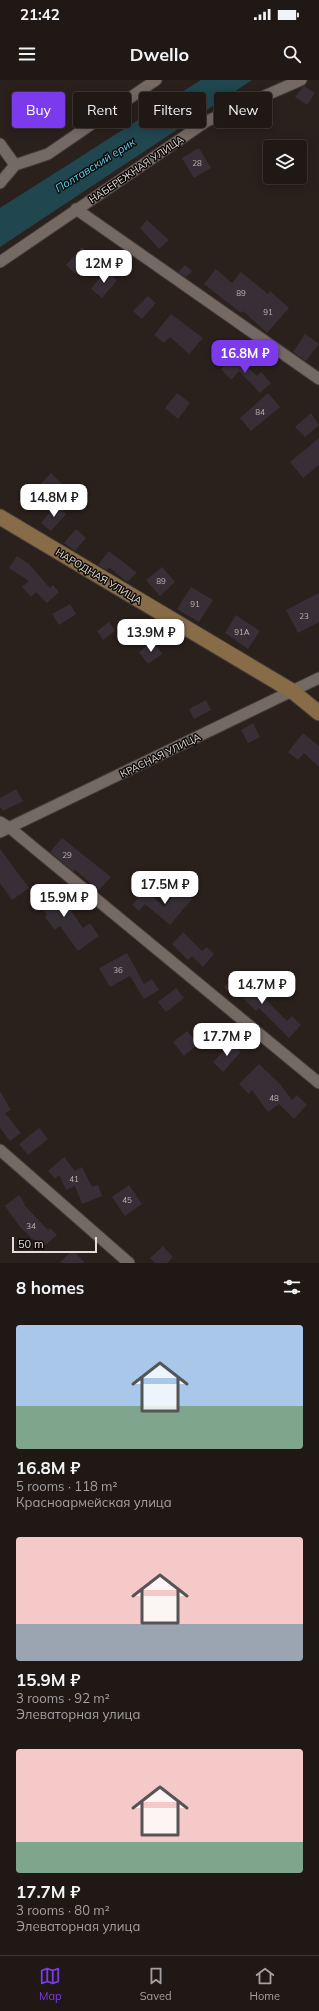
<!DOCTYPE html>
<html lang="en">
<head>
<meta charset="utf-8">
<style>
	:root { --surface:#201815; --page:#2d2522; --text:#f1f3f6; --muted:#a2a0a0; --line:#3d3734; --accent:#7c3aed }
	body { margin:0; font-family:Mulish,sans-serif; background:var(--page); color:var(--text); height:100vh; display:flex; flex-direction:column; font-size:15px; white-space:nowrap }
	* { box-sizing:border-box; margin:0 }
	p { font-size:13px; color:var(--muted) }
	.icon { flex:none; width:22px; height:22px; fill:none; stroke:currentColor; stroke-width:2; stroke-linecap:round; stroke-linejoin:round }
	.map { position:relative; height:1183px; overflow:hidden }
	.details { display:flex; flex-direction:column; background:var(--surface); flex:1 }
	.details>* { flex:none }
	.guide { position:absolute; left:12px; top:12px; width:295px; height:36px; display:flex; gap:8px }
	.buttons { position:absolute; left:263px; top:60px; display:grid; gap:8px }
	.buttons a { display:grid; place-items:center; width:44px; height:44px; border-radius:4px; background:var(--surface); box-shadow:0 2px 10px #0003,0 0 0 1px var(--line); font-size:20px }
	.scale { position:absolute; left:12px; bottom:10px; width:85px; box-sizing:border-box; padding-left:4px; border:2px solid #e4ddda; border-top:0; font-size:11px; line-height:14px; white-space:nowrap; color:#e4ddda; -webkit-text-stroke:3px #0f0b09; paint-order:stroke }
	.price { position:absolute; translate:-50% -34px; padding:0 9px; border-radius:8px; background:#fff; color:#222; font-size:13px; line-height:26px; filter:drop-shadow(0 1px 2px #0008) }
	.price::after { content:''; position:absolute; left:50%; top:24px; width:12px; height:9px; margin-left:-6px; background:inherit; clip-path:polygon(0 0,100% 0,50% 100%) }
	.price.on { background:var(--accent); color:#fff }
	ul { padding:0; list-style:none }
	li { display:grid; align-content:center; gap:8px; height:212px; padding:0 16px }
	li span { display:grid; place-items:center; height:124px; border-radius:4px; color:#555 }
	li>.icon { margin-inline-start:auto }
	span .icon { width:72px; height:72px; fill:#fffc; stroke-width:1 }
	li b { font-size:17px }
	h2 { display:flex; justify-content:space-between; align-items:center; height:48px; padding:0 16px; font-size:17px }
	.chip { padding:0 14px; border-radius:4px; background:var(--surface); box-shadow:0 2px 10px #0003,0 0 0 1px var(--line); font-size:14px; line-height:36px }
	.chip.on { background:var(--accent); color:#fff }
	.status { display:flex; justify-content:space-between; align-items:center; height:28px; padding:0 20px; background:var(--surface); direction:ltr }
	.status svg { height:11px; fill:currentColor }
	header { display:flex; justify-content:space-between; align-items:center; height:52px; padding:0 16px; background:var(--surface); font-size:18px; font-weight:700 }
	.tab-bar { display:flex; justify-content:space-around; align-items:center; height:56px; border-top:1px solid var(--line); background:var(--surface); font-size:11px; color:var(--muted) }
	.tab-bar a { display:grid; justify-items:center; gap:2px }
	.tab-bar .on { color:var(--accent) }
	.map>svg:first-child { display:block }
</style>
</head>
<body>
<div class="status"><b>21:42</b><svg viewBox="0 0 49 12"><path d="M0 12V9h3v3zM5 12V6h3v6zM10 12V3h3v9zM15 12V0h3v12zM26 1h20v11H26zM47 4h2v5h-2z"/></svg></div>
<header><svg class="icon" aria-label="menu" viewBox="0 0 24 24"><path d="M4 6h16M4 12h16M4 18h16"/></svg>Dwello<svg class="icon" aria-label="search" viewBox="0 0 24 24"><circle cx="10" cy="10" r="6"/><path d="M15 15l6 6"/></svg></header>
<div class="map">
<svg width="319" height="1183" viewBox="0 0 319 1183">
	<rect width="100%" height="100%" fill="#2a201c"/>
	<!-- water -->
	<path fill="#204650" d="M201 0H252L0 167V128Z"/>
	<!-- building -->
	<path fill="#382f36" d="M304 6 315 13 307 25 295 17Z
		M199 68 211 88 194 98 182 78Z
		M147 140 169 160 159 169 140 148Z
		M82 167 94 178 77 195 66 185Z
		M185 185 192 191 186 197 178 192Z
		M216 189 232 203 241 192 268 214 270 211 289 228 267 253 243 231 241 233 204 204Z
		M105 191 117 200 102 218 91 209Z
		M148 216 156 223 142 239 133 231Z
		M171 234 203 258 189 274 170 257 164 263 154 255Z
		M305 254 319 264 306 281 293 272Z
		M234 275 257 296 261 292 271 303 260 313 239 291 231 300 221 289Z
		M177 313 190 323 178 339 165 328Z
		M268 313 280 327 251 351 240 338Z
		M311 333 319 345 305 357 295 347Z
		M319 358V385L303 398 290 382Z
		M51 393 63 405 50 419 38 407Z
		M56 425 66 434 51 451 41 443Z
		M76 449 86 458 75 471 64 463Z
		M109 471 137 493 127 502 109 487 107 490 98 485Z
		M17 476 29 484 50 508 53 505 59 512 47 523 36 512 31 517 22 507 29 501 9 488Z
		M162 487 175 502 160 516 146 500Z
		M191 507 213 520 199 542 177 529Z
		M319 513V542L298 553 286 530Z
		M70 524 76 534 59 545 52 534Z
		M236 535 260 551 248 569 225 553Z
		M109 542 115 551 103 560 97 551Z
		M153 561 162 574 148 584 139 572Z
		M206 620 211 630 194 639 189 629Z
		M253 643 260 657 248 663 241 650Z
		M303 653 319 666V687L304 673 298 680 288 672Z
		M16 709 23 721 3 731 0 727V718Z
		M62 758 111 797 99 810 75 790 74 792 50 772Z
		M0 769 29 808 12 820 0 803Z
		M47 803 63 824 65 822 83 848 90 843 99 856 78 871 60 846 55 850 45 837 47 835 32 815Z
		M180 808 192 819 170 845 145 824 139 831 132 825 145 810 164 827Z
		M183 852 202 871 207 867 214 874 203 887 192 876 188 880 172 864Z
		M127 873 144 904 152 899 159 910 144 919 130 896 110 907 99 888Z
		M237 894 256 914 260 909 269 918 266 920 287 941 292 936 301 945 289 958 259 928 256 931 238 913 234 917 224 907Z
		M176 908 184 918 166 932 158 922Z
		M187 951 198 964 184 976 173 962Z
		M231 963 241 972 223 992 213 982Z
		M259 984 280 1004 292 1020 297 1015 307 1025 294 1039 279 1024 268 1032 252 1010 249 1014 239 1004Z
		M0 1011 11 1030 5 1033 21 1053 10 1061 0 1048Z
		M39 1048 48 1059 28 1075 19 1064Z
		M64 1077 75 1091 82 1087 92 1107 98 1105 102 1116 82 1124 75 1106 66 1110 59 1095 55 1099 48 1091Z
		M129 1105 142 1124 125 1136 112 1117Z
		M19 1115 25 1124 24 1125 48 1150 50 1148 57 1155 42 1168 20 1147 5 1126Z
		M163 1166 173 1177 167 1183H155L150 1178Z
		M73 1170 85 1183H59Z"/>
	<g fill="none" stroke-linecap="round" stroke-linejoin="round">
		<!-- minor casing -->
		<g stroke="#443d3a" stroke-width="13">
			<path id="minor" d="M0 64 15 85
				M0 103 15 85 48 74 156 0
				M76 129 319 299
				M0 182 207 41 301 0
				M0 742 10 748 319 1003
				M0 752 319 598
				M0 1070 129 1183"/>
		</g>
		<!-- secondary casing -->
		<g stroke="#443d3a" stroke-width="17">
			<path id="secondary" d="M0 437 292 611 319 633"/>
		</g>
		<!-- minor -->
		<use href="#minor" stroke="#756964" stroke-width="11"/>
		<!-- secondary -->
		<use href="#secondary" stroke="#886c47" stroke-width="15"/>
	</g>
	<g text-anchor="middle" stroke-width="3" stroke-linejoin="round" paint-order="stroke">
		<!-- number labels -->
		<g font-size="8" fill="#b9b2b1">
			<text x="197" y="86">28</text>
			<text x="241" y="216">89</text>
			<text x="268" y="235">91</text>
			<text x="260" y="335">84</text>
			<text x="161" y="504">89</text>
			<text x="195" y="527">91</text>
			<text x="304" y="539">23</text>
			<text x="242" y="555">91А</text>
			<text x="67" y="778">29</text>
			<text x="118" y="893">36</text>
			<text x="274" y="1021">48</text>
			<text x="74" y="1102">41</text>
			<text x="127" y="1123">45</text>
			<text x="31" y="1149">34</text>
		</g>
		<!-- street labels -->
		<g font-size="10" fill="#e4ddda" stroke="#0f0b09">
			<text transform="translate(136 89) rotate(-34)" y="4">НАБЕРЕЖНАЯ УЛИЦА</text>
			<text transform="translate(99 496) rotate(31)" y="4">НАРОДНАЯ УЛИЦА</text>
			<text transform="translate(160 675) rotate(-26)" y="4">КРАСНАЯ УЛИЦА</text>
		</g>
		<!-- water labels -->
		<g font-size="11" font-style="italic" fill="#58d5f4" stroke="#0f0b09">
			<text transform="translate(95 85) rotate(-32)" y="4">Полтавский ерик</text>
		</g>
	</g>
</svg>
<div class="buttons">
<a><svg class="icon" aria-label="layers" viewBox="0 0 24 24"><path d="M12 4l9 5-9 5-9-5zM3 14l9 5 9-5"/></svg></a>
</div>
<div class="scale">50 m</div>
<b class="price" style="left:104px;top:204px">12M ₽</b>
<b class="price on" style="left:245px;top:294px">16.8M ₽</b>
<b class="price" style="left:54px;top:438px">14.8M ₽</b>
<b class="price" style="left:151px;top:573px">13.9M ₽</b>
<b class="price" style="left:165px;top:825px">17.5M ₽</b>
<b class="price" style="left:64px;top:838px">15.9M ₽</b>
<b class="price" style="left:262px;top:925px">14.7M ₽</b>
<b class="price" style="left:227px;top:977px">17.7M ₽</b>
<div class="guide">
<a class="chip on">Buy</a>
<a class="chip">Rent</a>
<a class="chip">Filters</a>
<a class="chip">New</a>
</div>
</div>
<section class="details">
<h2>8 homes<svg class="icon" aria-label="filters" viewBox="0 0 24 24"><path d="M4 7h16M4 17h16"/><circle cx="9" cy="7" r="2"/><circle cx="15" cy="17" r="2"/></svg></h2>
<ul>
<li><span style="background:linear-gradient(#a9c7e8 65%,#7fa58c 0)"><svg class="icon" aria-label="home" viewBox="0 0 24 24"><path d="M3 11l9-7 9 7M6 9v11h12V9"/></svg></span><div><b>16.8M ₽</b><p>5 rooms · 118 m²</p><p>Красноармейская улица</p></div></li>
<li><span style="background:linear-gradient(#f6c9c9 70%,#9aa5b1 0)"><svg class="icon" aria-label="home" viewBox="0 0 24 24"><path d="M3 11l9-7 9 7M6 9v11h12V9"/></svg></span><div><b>15.9M ₽</b><p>3 rooms · 92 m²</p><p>Элеваторная улица</p></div></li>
<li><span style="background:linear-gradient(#f6c9c9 75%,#7fa58c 0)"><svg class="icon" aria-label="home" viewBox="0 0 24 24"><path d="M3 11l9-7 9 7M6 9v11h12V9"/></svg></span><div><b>17.7M ₽</b><p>3 rooms · 80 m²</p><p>Элеваторная улица</p></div></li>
</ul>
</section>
<nav class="tab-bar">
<a class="on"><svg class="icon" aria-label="map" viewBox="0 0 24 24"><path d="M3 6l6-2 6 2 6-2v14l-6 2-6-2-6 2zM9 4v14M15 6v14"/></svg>Map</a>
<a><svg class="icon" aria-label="saved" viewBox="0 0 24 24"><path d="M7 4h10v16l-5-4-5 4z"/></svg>Saved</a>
<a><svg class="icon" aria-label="home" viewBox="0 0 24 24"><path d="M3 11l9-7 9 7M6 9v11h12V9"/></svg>Home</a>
</nav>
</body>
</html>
